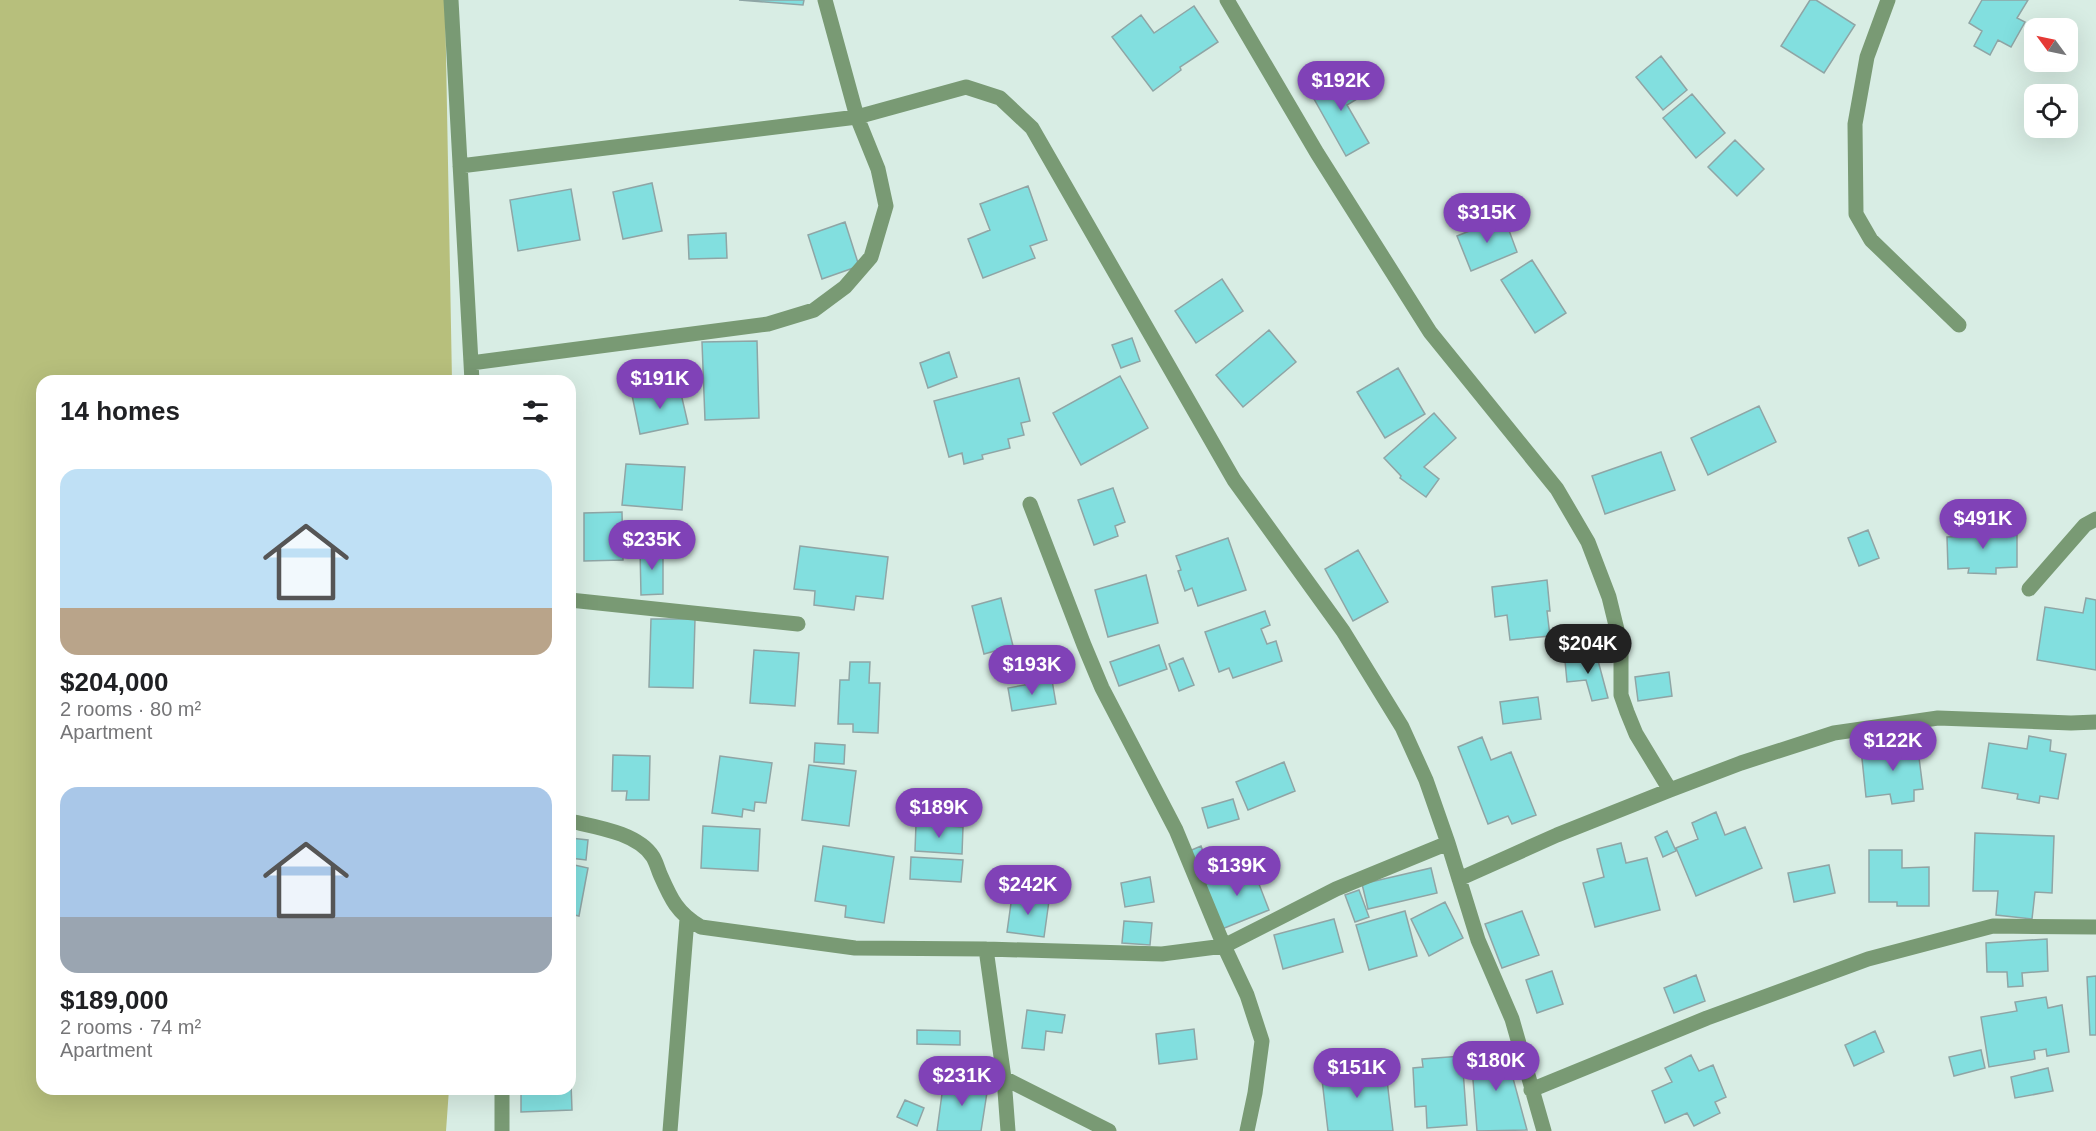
<!DOCTYPE html>
<html lang="en">
<head>
<meta charset="utf-8">
<style>
	:root { --surface:#fff; --page:#f2f2f2; --text:#202124; --muted:#757577; --accent:#8042b7 }
	body { margin:0; font-family:Helvetica,sans-serif; background:var(--page); color:var(--text); height:100vh; display:flex; flex-direction:column; font-size:22px; white-space:nowrap }
	* { box-sizing:border-box; margin:0 }
	p { font-size:20px; color:var(--muted) }
	.icon { flex:none; width:33px; height:33px; fill:none; stroke:currentColor; stroke-width:2; stroke-linecap:round; stroke-linejoin:round }
	.map { position:relative; flex:1; overflow:hidden }
	.drawer { position:absolute; left:36px; top:375px; width:540px; height:720px; display:flex; flex-direction:column; background:var(--surface); border-radius:18px; box-shadow:0 6px 24px #0002 }
	.drawer>* { flex:none }
	.needle { width:39px; rotate:303deg }
	.controls { position:absolute; left:2024px; top:18px; display:grid; gap:12px }
	.controls a { display:grid; place-items:center; width:54px; height:54px; border-radius:12px; background:var(--surface); box-shadow:0 6px 24px #0002; font-size:30px }
	.price { position:absolute; translate:-50% -51px; padding:0 14px; border-radius:21px; background:var(--accent); color:#fff; font-size:20px; line-height:39px; filter:drop-shadow(0 2px 3px #0008) }
	.price::after { content:''; position:absolute; left:50%; top:36px; width:18px; height:14px; margin-left:-9px; background:inherit; clip-path:polygon(0 0,100% 0,50% 100%) }
	.price.on { background:#222; color:#fff }
	ul { padding:0; list-style:none }
	li { display:grid; align-content:center; gap:12px; height:318px; padding:0 24px }
	li span { display:grid; place-items:center; height:186px; border-radius:18px; color:#555 }
	li>.icon { margin-inline-start:auto }
	span .icon { width:108px; height:108px; fill:#fffc; stroke-width:1 }
	li b { font-size:26px }
	h2 { display:flex; justify-content:space-between; align-items:center; height:72px; padding:0 24px; font-size:26px }
	.map>svg:first-child { display:block }
</style>
</head>
<body>
<div class="map">
<svg width="2096" height="1131" viewBox="0 0 2096 1131">
	<rect width="100%" height="100%" fill="#d8ede4"/>
	<!-- forest -->
	<path fill="#b7bf7c" d="M0 0H445L452 381H42V1089H449L446 1131H0Z"/>
	<!-- building -->
	<path fill="#82dfdf" stroke="#8fa5a5" stroke-width="1.5" d="M739 0H804L803 5Z
		M1810 0H1816L1855 25 1824 73 1781 46Z
		M1982 0H2028L2017 18 2025 22 2011 47 1998 40 1990 55 1974 46 1982 31 1969 23Z
		M1194 6 1218 42 1180 67 1181 70 1153 91 1112 37 1141 15 1154 33Z
		M1661 56 1687 90 1663 110 1636 77Z
		M1350 76 1362 96 1347 105 1369 143 1346 156 1309 90 1332 77 1336 84Z
		M1692 94 1725 133 1696 158 1663 118Z
		M1735 140 1764 169 1737 196 1708 167Z
		M652 183 662 231 623 239 613 192Z
		M1028 186 1047 240 1030 246 1035 258 983 278 968 239 990 230 980 204Z
		M571 189 580 240 518 251 510 200Z
		M1504 217 1517 252 1471 271 1457 236Z
		M845 222 859 266 822 279 808 235Z
		M726 233 727 258 689 259 688 235Z
		M1532 260 1566 313 1535 333 1501 280Z
		M1222 279 1243 311 1196 343 1175 311Z
		M1269 330 1296 362 1243 407 1216 375Z
		M1132 338 1140 361 1121 368 1112 345Z
		M757 341 759 418 705 420 702 342Z
		M949 352 957 377 928 388 920 363Z
		M1398 368 1425 414 1385 438 1357 392Z
		M1120 376 1148 428 1081 465 1053 413Z
		M1019 378 1030 421 1021 423 1024 435 1008 439 1010 448 982 455 983 459 964 464 962 453 949 457 934 401Z
		M679 385 688 424 640 434 632 395Z
		M1759 406 1776 442 1708 475 1691 438Z
		M1434 413 1456 438 1424 467 1439 479 1426 497 1400 478 1401 476 1384 458Z
		M1661 452 1675 490 1605 514 1592 476Z
		M626 464 685 467 682 510 622 505Z
		M1113 488 1125 522 1115 526 1118 536 1094 545 1078 500Z
		M622 512 623 560 584 561V513Z
		M1970 523 1998 524V535H2017V567L1996 568V574L1968 573 1969 568 1948 569 1947 537 1970 536Z
		M1868 530 1879 558 1859 566 1848 538Z
		M1228 538 1246 590 1198 606 1192 588 1185 591 1178 571 1181 570 1176 556Z
		M800 546 888 557 883 599 856 596 854 610 814 605 815 591 794 589Z
		M663 548V594L641 595 640 549Z
		M1358 550 1388 602 1353 621 1325 569Z
		M1146 575 1158 623 1108 637 1095 590Z
		M1547 580 1550 611H1547L1550 636 1510 640 1507 615 1495 617 1492 587Z
		M1001 598 1013 646 984 654 972 606Z
		M2086 598 2096 600V670L2037 660 2045 607 2083 613Z
		M1265 611 1270 625 1261 629 1267 644 1276 641 1282 661 1233 678 1229 668 1219 672 1205 632Z
		M651 619H695L693 688 649 687Z
		M1159 645 1167 669 1119 686 1110 662Z
		M754 650 799 653 795 706 750 703Z
		M1596 653 1608 698 1592 701 1586 680 1567 682 1565 661 1581 659V657Z
		M1183 658 1194 685 1179 691 1169 664Z
		M850 662H870L869 683H880L878 733 853 732V724H838L840 680H849Z
		M1669 672 1672 696 1638 701 1635 677Z
		M1052 680 1056 704 1012 711 1008 688Z
		M1538 697 1541 719 1503 724 1500 702Z
		M2029 736 2051 740 2050 751 2066 754 2058 799 2040 796 2039 803 2017 799 2018 794 1982 788 1989 743 2027 749Z
		M1482 737 1491 760 1511 752 1536 815 1512 824 1508 816 1488 824 1458 747Z
		M1917 742 1923 789 1914 790V801L1892 804 1890 794 1866 797 1861 749Z
		M815 743 845 745 844 764 814 762Z
		M613 755 650 756 649 800H626L627 791H612Z
		M720 756 772 763 766 803 755 802 754 811 743 809 742 817 712 813Z
		M1284 762 1295 791 1248 810 1236 782Z
		M809 765 856 771 849 826 802 820Z
		M1233 799 1239 819 1208 828 1202 808Z
		M1716 812 1725 835 1745 827 1762 868 1696 896 1676 848 1698 839 1692 823Z
		M916 824 963 827 962 854 915 851Z
		M703 826 760 829 758 871 701 868Z
		M1667 831 1676 851 1663 857 1655 837Z
		M1975 833 2054 836 2052 893 2035 892 2032 919 1996 915 1998 891H1973Z
		M570 838 588 840 586 860 570 858Z
		M1621 843 1626 863 1647 858 1660 910 1595 927 1583 883 1604 877 1597 849Z
		M823 846 894 857 884 923 845 917 846 906 815 901Z
		M1201 846 1211 872 1197 877 1187 852Z
		M1869 850H1902V868L1929 867V906H1897V902H1869Z
		M911 857 963 860 961 882 910 879Z
		M570 864 588 868 579 916 570 914Z
		M1829 865 1835 893 1794 902 1788 873Z
		M1252 866 1269 910 1222 929 1204 885Z
		M1431 868 1437 893 1368 909 1362 884Z
		M1150 877 1154 902 1125 907 1121 883Z
		M1359 890 1369 917 1355 922 1345 895Z
		M1012 896 1049 901 1044 937 1007 932Z
		M1445 902 1463 938 1429 956 1411 919Z
		M1405 911 1417 956 1369 970 1356 925Z
		M1522 911 1539 955 1502 968 1485 924Z
		M1334 919 1343 952 1283 969 1274 935Z
		M1124 921 1152 923 1150 945 1122 943Z
		M2047 939 2048 971 2022 973 2023 986 2008 987 2007 972H1987L1986 943Z
		M1552 971 1563 1004 1537 1013 1526 980Z
		M1696 975 1705 1001 1674 1013 1664 988Z
		M2096 976V1035H2090L2087 977Z
		M2046 997 2048 1008 2062 1005 2069 1052 2047 1056 2046 1049 2034 1051 2035 1059 1989 1067 1981 1017 2017 1011 2015 1002Z
		M1027 1010 1065 1015 1062 1033 1046 1031 1044 1050 1022 1048Z
		M1194 1029 1197 1059 1159 1064 1156 1034Z
		M917 1030 960 1031V1045L917 1044Z
		M1875 1031 1884 1052 1854 1066 1845 1045Z
		M1504 1045 1527 1130 1477 1131 1471 1054Z
		M1981 1050 1985 1068 1954 1076 1949 1057Z
		M1691 1055 1699 1071 1713 1065 1726 1097 1715 1102 1720 1113 1694 1126 1687 1113 1665 1123 1652 1091 1672 1082 1665 1068Z
		M1462 1056 1467 1125 1427 1128 1426 1106 1415 1107 1413 1068 1423 1067 1422 1059Z
		M570 1057 572 1110 521 1112V1089H570Z
		M1385 1063 1393 1131H1328L1321 1071Z
		M2048 1068 2053 1091 2015 1098 2011 1077Z
		M944 1079 988 1086 981 1131H937Z
		M905 1100 924 1108 917 1126 897 1117Z"/>
	<g fill="none" stroke-linecap="round" stroke-linejoin="round">
		<!-- minor -->
		<path stroke="#799a74" stroke-width="15" d="M451 0 472 381
			M1227 0 1317 153 1430 332 1557 489 1588 542 1609 597 1621 646V695L1627 712 1636 734 1670 790
			M1888 0 1867 57 1855 124 1856 214 1871 240 1959 325
			M460 166 857 117 966 87 1000 98 1032 128 1234 480 1343 631 1402 727 1426 780 1448 843 1478 940 1512 1019 1544 1131
			M471 363 768 324 814 310 845 287 871 257 886 206 878 169 857 117 825 0
			M1030 504 1084 645 1102 688 1176 830 1224 946 1247 995 1262 1041 1255 1093 1247 1131
			M2029 589 2085 525 2096 519
			M570 600 798 624
			M570 821C596 827 638 833 653 857 656 862 658 869 660 874 671 899 677 913 701 927L855 948 986 949 1162 954 1224 946 1336 889 1448 843
			M1459 879 1557 835 1670 790 1741 763 1834 733 1938 718 2071 723 2096 722
			M986 949 1004 1078 1008 1131
			M1004 1078 1109 1131
			M502 1089V1131
			M1531 1090 1707 1018 1868 959 1993 926 2096 927
			M670 1131 687 919"/>
	</g>
</svg>
<div class="controls">
<a><svg class="needle" viewBox="-14 -14 28 28"><path d="M0-13l5 13h-10z" fill="#e53935"/><path d="M0 13l5-13h-10z" fill="#757577"/></svg></a>
<a><svg class="icon" aria-label="locate" viewBox="0 0 24 24"><circle cx="12" cy="12" r="6"/><path d="M12 2v4M12 18v4M2 12h4M18 12h4"/></svg></a>
</div>
<b class="price" style="left:1341px;top:112px">$192K</b>
<b class="price" style="left:1487px;top:244px">$315K</b>
<b class="price" style="left:660px;top:410px">$191K</b>
<b class="price" style="left:1983px;top:550px">$491K</b>
<b class="price" style="left:652px;top:571px">$235K</b>
<b class="price on" style="left:1588px;top:675px">$204K</b>
<b class="price" style="left:1032px;top:696px">$193K</b>
<b class="price" style="left:1893px;top:772px">$122K</b>
<b class="price" style="left:939px;top:839px">$189K</b>
<b class="price" style="left:1237px;top:897px">$139K</b>
<b class="price" style="left:1028px;top:916px">$242K</b>
<b class="price" style="left:1496px;top:1092px">$180K</b>
<b class="price" style="left:1357px;top:1099px">$151K</b>
<b class="price" style="left:962px;top:1107px">$231K</b>
<section class="drawer">
<h2>14 homes<svg class="icon" aria-label="filters" viewBox="0 0 24 24"><path d="M4 7h16M4 17h16"/><circle cx="9" cy="7" r="2"/><circle cx="15" cy="17" r="2"/></svg></h2>
<ul>
<li><span style="background:linear-gradient(#bfe0f5 75%,#b9a48a 0)"><svg class="icon" aria-label="home" viewBox="0 0 24 24"><path d="M3 11l9-7 9 7M6 9v11h12V9"/></svg></span><div><b>$204,000</b><p>2 rooms · 80 m²</p><p>Apartment</p></div></li>
<li><span style="background:linear-gradient(#a9c7e8 70%,#9aa5b1 0)"><svg class="icon" aria-label="home" viewBox="0 0 24 24"><path d="M3 11l9-7 9 7M6 9v11h12V9"/></svg></span><div><b>$189,000</b><p>2 rooms · 74 m²</p><p>Apartment</p></div></li>
</ul>
</section>
</div>
</body>
</html>
